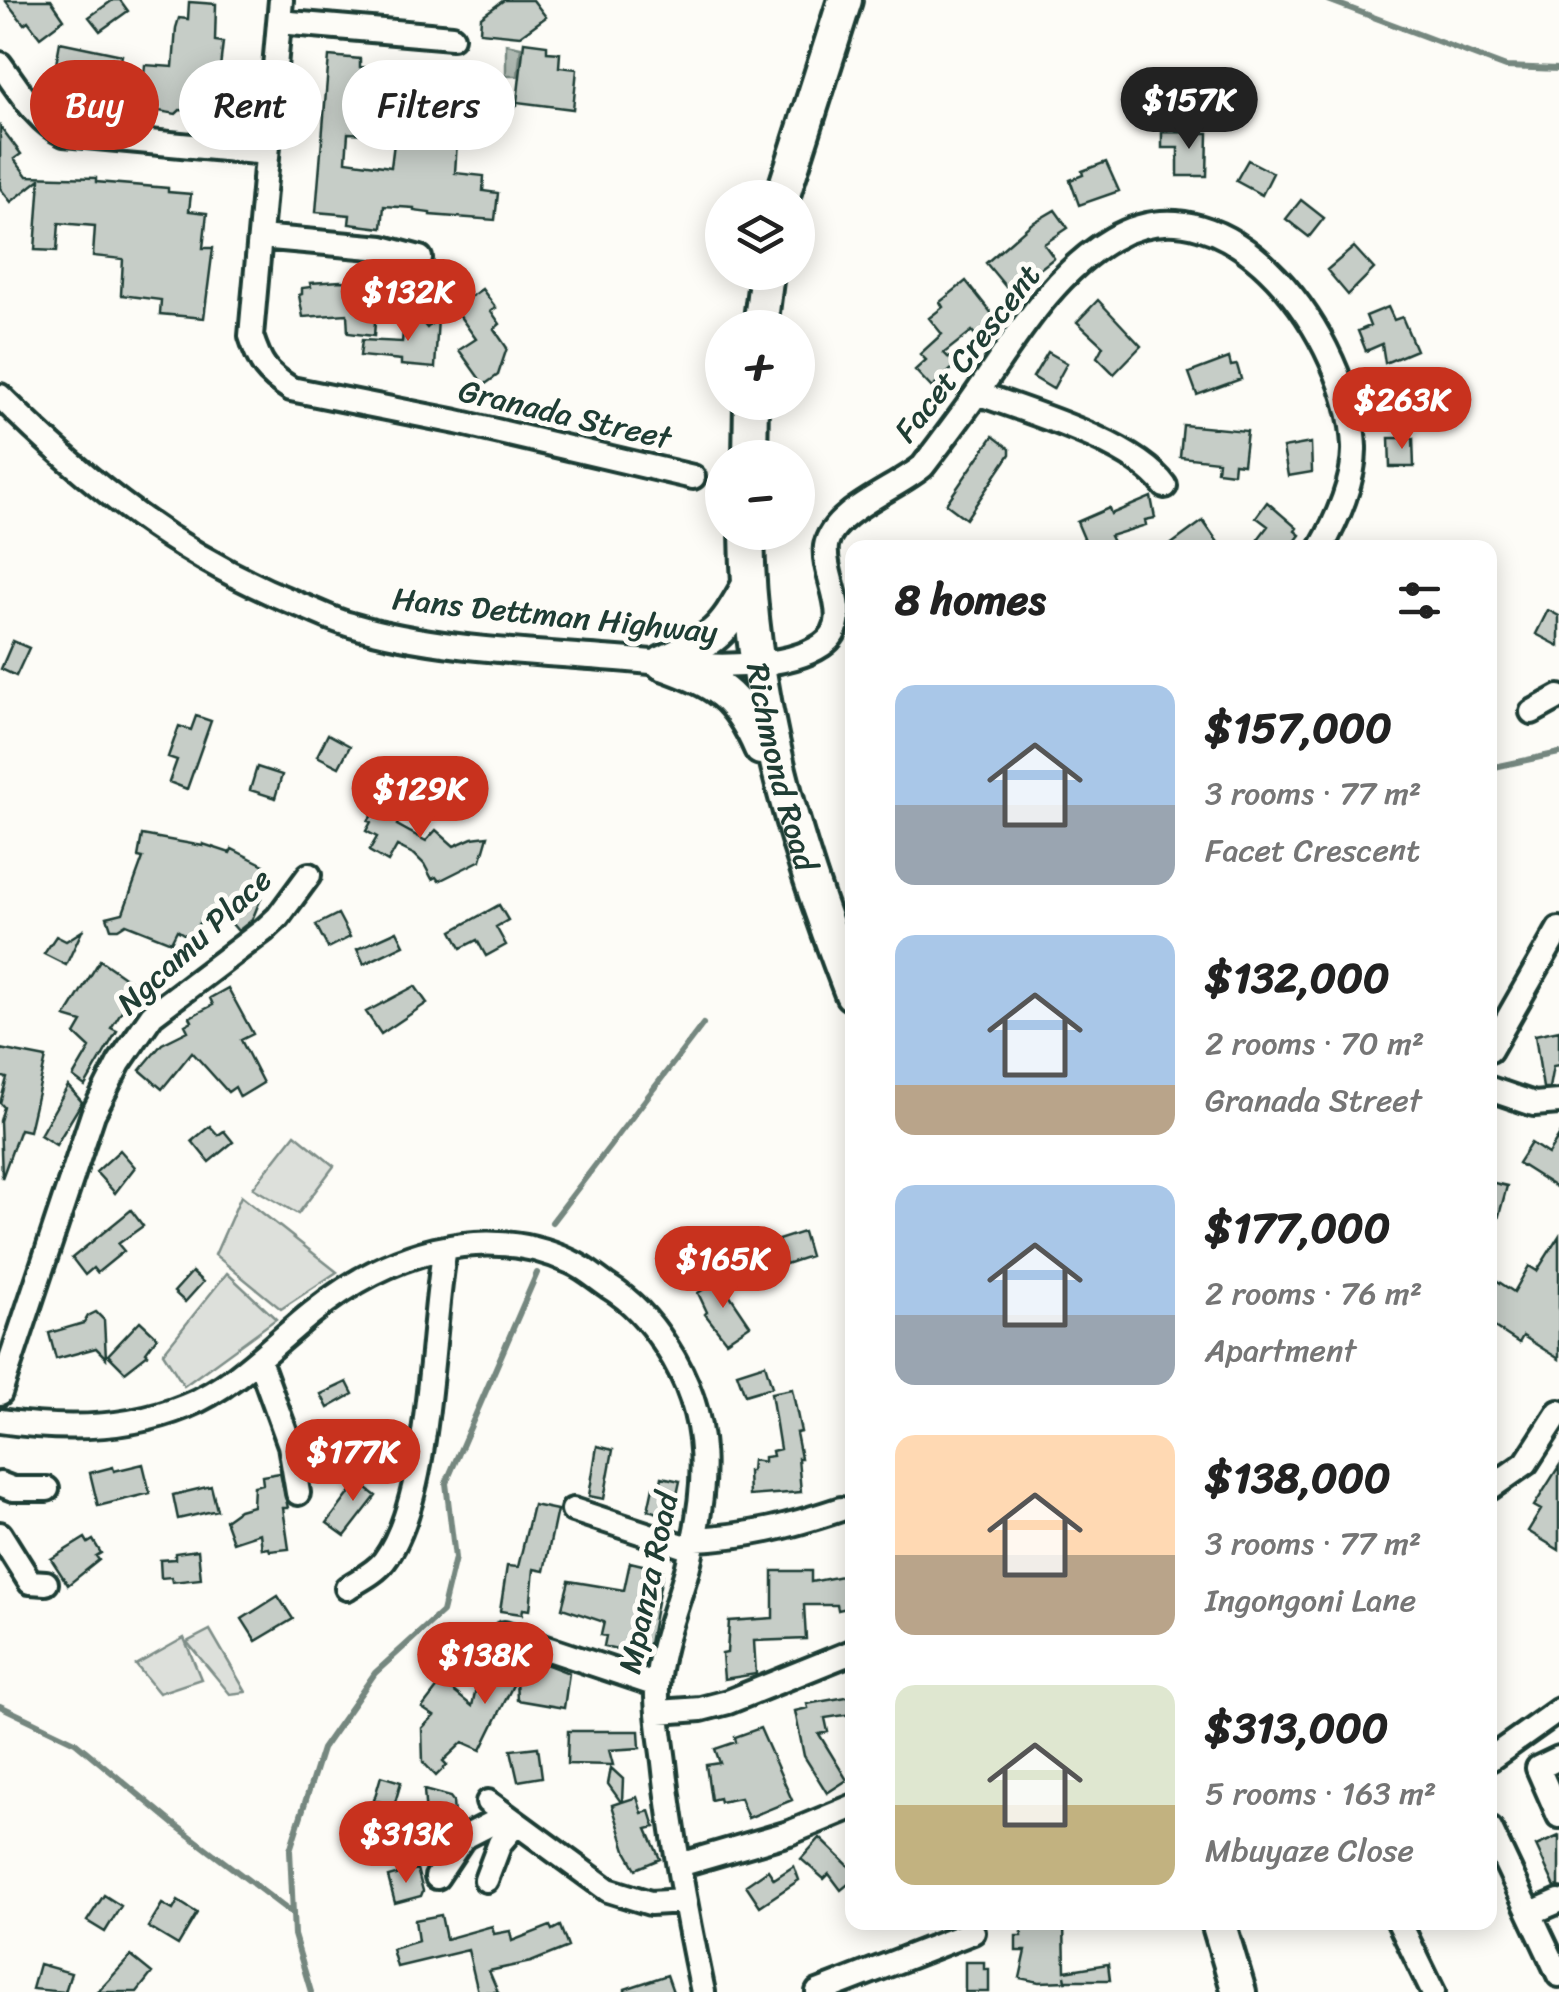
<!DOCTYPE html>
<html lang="en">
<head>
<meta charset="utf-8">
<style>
	:root { --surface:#fff; --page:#f6f6f6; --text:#222; --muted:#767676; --accent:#c8321e }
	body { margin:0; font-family:Sriracha,sans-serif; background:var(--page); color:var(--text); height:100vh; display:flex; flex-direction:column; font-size:38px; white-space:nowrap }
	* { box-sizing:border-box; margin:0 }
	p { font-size:32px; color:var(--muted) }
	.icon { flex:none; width:55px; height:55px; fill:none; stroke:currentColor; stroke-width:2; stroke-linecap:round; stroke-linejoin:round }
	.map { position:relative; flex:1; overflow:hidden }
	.side { position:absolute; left:845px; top:540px; width:652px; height:1390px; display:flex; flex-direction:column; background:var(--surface); border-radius:20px; box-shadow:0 5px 25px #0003 }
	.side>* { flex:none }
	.hud { position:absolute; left:30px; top:60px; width:665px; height:90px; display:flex; gap:20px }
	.controls { position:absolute; left:705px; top:180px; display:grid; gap:20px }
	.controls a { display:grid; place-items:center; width:110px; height:110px; border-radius:50%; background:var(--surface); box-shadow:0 5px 25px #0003; font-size:50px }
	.price { position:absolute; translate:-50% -85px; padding:0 22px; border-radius:35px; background:var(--accent); color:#fff; font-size:32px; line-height:65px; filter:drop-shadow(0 2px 5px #0008) }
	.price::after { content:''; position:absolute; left:50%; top:60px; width:30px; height:22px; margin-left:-15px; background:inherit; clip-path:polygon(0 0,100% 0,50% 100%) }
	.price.on { background:#222; color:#fff }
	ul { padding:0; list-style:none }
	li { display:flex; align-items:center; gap:30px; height:250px; padding:0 50px }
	li span { display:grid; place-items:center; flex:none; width:280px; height:200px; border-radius:20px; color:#555 }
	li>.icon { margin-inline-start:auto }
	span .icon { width:120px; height:120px; fill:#fffc; stroke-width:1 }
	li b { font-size:42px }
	h2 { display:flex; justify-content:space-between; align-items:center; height:120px; padding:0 50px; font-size:42px }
	.tag { padding:0 35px; border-radius:45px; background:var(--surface); box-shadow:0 5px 25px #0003; font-size:35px; line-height:90px }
	.tag.on { background:var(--accent); color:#fff }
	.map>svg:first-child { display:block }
</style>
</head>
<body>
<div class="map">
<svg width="1559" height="1992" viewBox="0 0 1559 1992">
	<rect width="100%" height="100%" fill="#fdfcf7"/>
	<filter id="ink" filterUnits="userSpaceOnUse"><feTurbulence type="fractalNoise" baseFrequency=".01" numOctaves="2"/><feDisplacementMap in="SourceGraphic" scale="20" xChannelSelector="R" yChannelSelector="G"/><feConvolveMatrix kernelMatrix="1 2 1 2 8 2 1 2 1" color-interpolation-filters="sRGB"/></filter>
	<g filter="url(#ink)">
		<!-- green -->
		<path fill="#dde0db" stroke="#7e8e88" stroke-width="2.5" d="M295 1134 334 1166 298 1214 253 1188Z
			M241 1196 337 1272 281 1309 215 1255Z
			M227 1273 276 1319 184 1386 163 1353Z
			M210 1630 246 1692 230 1694 187 1642Z
			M184 1638 201 1679 159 1693 136 1665Z"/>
		<!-- water -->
		<path fill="#aeb8b1" stroke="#75877f" stroke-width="2.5" d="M506 44 521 47 518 76H506Z"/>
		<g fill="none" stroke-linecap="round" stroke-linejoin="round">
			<!-- stream -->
			<path stroke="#75877f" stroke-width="6" d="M1328 0 1506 67 1559 69
				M1490 768 1559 753
				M552 1222 703 1024
				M0 1706 75 1742 174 1824 293 1914
				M311 1992 294 1935 290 1850 322 1749 375 1673 442 1612 455 1558 446 1483 537 1273"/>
		</g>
		<!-- building -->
		<path fill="#c6cdc7" stroke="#1f3d34" stroke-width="2.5" fill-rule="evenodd" d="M5 0H51L64 19 40 37 28 21 24 24Z
			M113 0H120L128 11 100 31 89 17Z
			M504 0H533L546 17 520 36 480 32 481 17Z
			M189 2 216 4 215 41 223 42 215 110 211 112 180 110 176 114 141 108 145 65 173 67 176 28 179 18 188 19Z
			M60 42 122 55 115 94 53 81Z
			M524 42 547 45V52L560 53 559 67 577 69 573 109 517 102Z
			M329 56 360 59V67L404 70V80L437 82 436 96 447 97 445 124 458 125 455 173 484 176 483 191 498 193 495 220 430 215V213L414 211V208L384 206 382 228 349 224 350 215 316 212ZM348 133 395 135 391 167 346 161Z
			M473 84 500 86 517 105 495 125 465 92Z
			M0 126 21 154 14 159 27 176 96 178V182L168 188V192L191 194 189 211 207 213 203 248H213L204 318 160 314 161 300 121 295 123 259 93 256 95 226 59 223 57 251 35 250 40 179 11 202 0 188Z
			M1162 132 1208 133 1207 176H1178V148H1162Z
			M1248 160 1273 173 1262 195 1236 181Z
			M1106 162 1119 191 1079 205 1070 180 1083 175 1082 171Z
			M1301 200 1324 218 1309 237 1286 219Z
			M1055 210 1068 228 1044 244 1054 258 1010 292 986 263 1031 224Z
			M1354 247 1374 269 1348 295 1327 270Z
			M341 281 374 284 373 293 377 294 374 336 348 333 347 314 303 317 299 295 302 294V288L311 287 310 283Z
			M966 281 1000 324 979 340 972 331 944 353 956 365 932 388 915 370 926 360 920 354 942 334 929 318 943 307 940 302Z
			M482 289 496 308 491 311 500 324 494 329 507 348 498 375 484 385 459 350 476 339 454 308Z
			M1098 300 1141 346 1114 374 1097 357 1103 346 1077 322Z
			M406 303 427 328 438 318 435 368 401 365V360L360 356 362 340 402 342Z
			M1388 307 1394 320 1402 317 1416 350 1385 363 1382 344 1366 351 1358 331 1370 326 1366 316Z
			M1048 352 1067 363 1053 389 1033 377Z
			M1229 358 1231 366 1237 365 1241 379 1197 395 1189 373Z
			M1412 379 1415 408 1390 411 1387 382Z
			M1183 425 1247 431 1243 464 1234 463 1233 473 1217 471 1218 461 1180 457Z
			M993 436 1010 449V454L966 519 946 504Z
			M1389 438H1413L1414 467H1390Z
			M1311 443 1312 472 1288 476 1283 448Z
			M1151 497 1155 518 1145 520 1146 525 1110 536 1116 548H1088L1077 522 1109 508 1111 514Z
			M1267 502 1297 528 1295 531 1300 535 1290 548H1268L1258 539 1268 526 1256 517Z
			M1203 521 1222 548H1166Z
			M1548 610 1559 616V646L1536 634Z
			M13 641 29 648 16 676 1 669Z
			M196 716 211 721 187 789 169 782 177 760 168 757 179 726 191 730Z
			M328 734 350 746 339 767 317 756Z
			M257 767 282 775 275 798 250 790Z
			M389 789 410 800 397 825 426 841 436 830 454 846 472 838 488 836 481 860 439 881 436 877 432 879 424 864 415 855 397 846 388 862 369 851 377 837 366 831 371 822 368 821Z
			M142 835 203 846V844L230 853 232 849 264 865 256 881 261 884 255 895 261 898 252 920 238 931 221 911 214 920 205 913 190 938 177 930 171 942 126 924 118 929H111L107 917 123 913 143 858 138 857Z
			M499 905 508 920 496 927 506 945 486 956 477 940 461 948 452 931Z
			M338 914 350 937 328 948 316 925Z
			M82 931 66 965 44 954 56 936 66 941Z
			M397 931 404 945 364 964 357 949Z
			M100 960 130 981 127 985 135 990 111 1028 117 1031 85 1086 73 1077 90 1048 75 1034 82 1022 65 1017Z
			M415 986 427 1003 381 1034 366 1012Z
			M228 988 253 1034 241 1040 263 1083 240 1097 235 1087 228 1092 192 1052 162 1089 140 1070 162 1044 188 1031 185 1025 192 1021 190 1017 213 1005 210 998Z
			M1559 1030V1065L1553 1066 1549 1088H1543L1535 1035Z
			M0 1049 46 1058 29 1131 20 1129 2 1178 0 1121 4 1107 0 1103 7 1078 0 1076Z
			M68 1086 82 1102 56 1145 40 1135Z
			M210 1126 218 1135 224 1131 233 1142 209 1162 192 1141Z
			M1559 1136V1189L1518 1163 1531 1143 1548 1154Z
			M120 1150 135 1167 115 1193 96 1172Z
			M1490 1182 1507 1186 1495 1230H1490Z
			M131 1210 143 1226 118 1244 124 1251 97 1273 93 1268 85 1275 72 1258Z
			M803 1232 810 1256 786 1264 778 1240Z
			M1559 1236V1359L1523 1336 1519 1343 1490 1324V1276L1514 1292 1529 1266 1537 1271Z
			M192 1272 203 1282 185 1302 174 1292Z
			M719 1279 750 1325 726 1341 705 1314 707 1312 698 1293Z
			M96 1312 104 1320 106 1358 96 1348 56 1359 49 1333 84 1323 88 1316Z
			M140 1321 157 1337 146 1352 148 1354 125 1372 108 1355Z
			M765 1364 772 1387 745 1395 737 1373Z
			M347 1382 353 1394 328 1408 321 1394Z
			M792 1389 801 1432 796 1433 801 1458H798L801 1492 749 1496 748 1471H751L752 1460 764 1462V1457L773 1456 772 1451 780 1449 771 1393Z
			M597 1446 613 1450 604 1499 589 1496Z
			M143 1464 150 1493 98 1506 90 1473 113 1467 114 1471Z
			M363 1464 370 1473 363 1486 376 1496 345 1536 327 1523 358 1482 355 1468Z
			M1559 1466V1550L1528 1531 1541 1510 1534 1506Z
			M280 1473 288 1508H283L289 1549 270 1551 269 1548 262 1549 260 1533 233 1542 225 1520 239 1510 253 1506 254 1486 263 1484 262 1476Z
			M662 1477 680 1481 677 1495 670 1494 666 1515 648 1510 653 1487 660 1488Z
			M211 1486 217 1510 178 1519 173 1495Z
			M533 1505 557 1510 544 1571 534 1569 530 1610 523 1609 522 1614 500 1611 507 1566 518 1567Z
			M85 1538 88 1543 93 1540 101 1553 96 1556 99 1560 68 1585 51 1559Z
			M198 1550 201 1579 172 1582 171 1577 161 1578 160 1560 175 1559V1553Z
			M630 1562 663 1570 645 1665 625 1658 626 1651 604 1646 606 1636 601 1635 604 1622 562 1608 569 1581 624 1590Z
			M773 1571H811V1582L852 1574V1607L838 1610 837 1605H804L806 1639 754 1641 756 1674 724 1679 722 1654 727 1653 729 1621 773 1618Z
			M278 1596 293 1619 256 1641 242 1619Z
			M535 1660 569 1673 564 1708 517 1700 516 1679 481 1750 463 1742 443 1761 447 1765 436 1776 423 1762 422 1728 434 1716 422 1708 442 1682 472 1706 482 1661 534 1669Z
			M852 1696V1714L825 1718 828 1732 819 1734 847 1780 827 1793 804 1756 795 1711 808 1708 807 1704Z
			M760 1728 792 1800 748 1818 740 1798 720 1802 719 1798 711 1800 706 1765 720 1763 715 1749 736 1742 735 1737Z
			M568 1731H639L640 1748 609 1750 613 1765 567 1764Z
			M538 1747 542 1777 518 1781 511 1750Z
			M611 1768 623 1779 622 1802 637 1797 642 1813 650 1811 655 1827 647 1829 660 1859 636 1869 627 1853 612 1805 621 1802 608 1784Z
			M381 1776 401 1782 394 1806 374 1800Z
			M424 1790 450 1797 453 1801 454 1816 426 1817Z
			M1559 1836V1886L1555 1887 1536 1846Z
			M820 1838 852 1869V1881L841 1890 829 1874 824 1879 801 1859Z
			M794 1866 799 1880 760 1906 746 1885 768 1870 774 1879Z
			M417 1869 423 1891 421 1896 395 1903 388 1877Z
			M104 1895 121 1906 105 1932 87 1921Z
			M178 1901 197 1913 178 1945 148 1927 162 1904 173 1910Z
			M441 1915 446 1939 492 1926 494 1934 510 1931 512 1941 550 1926 552 1930 560 1926 568 1947 531 1962 489 1971 498 1992H478L468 1950 397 1967 392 1949 418 1941 415 1920Z
			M1021 1922H1064L1065 1971 1108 1964 1110 1980H1066L1065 1975 1066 1981 1039 1982 1020 1978 1026 1951H1016V1936H1022Z
			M131 1956 152 1973 137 1992H98Z
			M965 1962H984V1969H989V1992H965Z
			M39 1964 71 1973 65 1992 32 1989Z
			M667 1975 673 1992H625V1989Z"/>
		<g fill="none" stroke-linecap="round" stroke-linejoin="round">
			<!-- minor casing -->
			<g stroke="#1f3d34" stroke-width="30">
				<path id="minor" d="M281 0 251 336C260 364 266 373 291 389L457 422 693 477
					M279 22 452 37
					M0 64C18 88 36 121 64 134L267 153
					M260 237 383 248 420 258
					M977 393C1029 412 1133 442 1165 486
					M0 396C88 484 179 556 295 603 314 610 332 620 351 625 440 651 538 652 629 660 681 665 778 675 822 645 857 622 822 578 826 546 831 512 898 488 923 466 941 442 960 418 977 393 1015 339 1053 273 1112 239 1232 169 1350 343 1354 447 1355 479 1337 520 1321 548
					M1532 712 1559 697
					M1490 1050 1559 929
					M1490 1089 1534 1104 1559 1102
					M259 1360 290 1445 298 1493
					M0 1393 93 1114 119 1063 152 1015 264 930 278 917 309 875
					M0 1421C61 1430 128 1430 186 1406 235 1386 271 1346 312 1313 384 1255 482 1220 571 1262 585 1268 597 1279 609 1287 632 1301 652 1324 666 1346 714 1419 708 1488 687 1570 677 1607 659 1648 657 1687 656 1711 661 1737 664 1762 672 1839 687 1916 703 1992
					M0 1484 13 1489H47
					M1490 1488 1526 1463 1559 1412
					M573 1510 692 1549
					M0 1534 30 1582 46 1583
					M695 1539C751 1536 787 1527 841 1509
					M347 1588C359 1580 375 1573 384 1561 432 1498 430 1330 445 1248
					M504 1634 657 1685
					M659 1712 701 1709 728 1702 852 1652
					M1559 1758 1538 1768 1559 1816
					M1490 1759 1559 1710
					M488 1802 608 1890 650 1903 684 1901
					M1490 1829 1559 1975
					M679 1865 789 1833 852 1807
					M437 1877 463 1838 506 1816
					M486 1880 500 1843 516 1824
					M1531 1913 1559 1901
					M1399 1922 1433 1992
					M818 1992 973 1932"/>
			</g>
			<!-- highway casing -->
			<g stroke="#1f3d34" stroke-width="40">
				<g id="highway">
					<path d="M782 198 845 0"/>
					<path d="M760 328 767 272"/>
					<path d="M750 458 751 402"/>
					<path id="s1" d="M747 532C749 696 794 844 852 994"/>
					<path d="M663 663C718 683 737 693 761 748"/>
					<path d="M663 663C715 638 721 636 749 585"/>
					<path d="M1218 1922 1239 1992"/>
				</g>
			</g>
			<!-- minor -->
			<use href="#minor" stroke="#fdfcf7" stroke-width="22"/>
			<!-- highway -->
			<use href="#highway" stroke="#fdfcf7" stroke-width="32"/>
		</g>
	</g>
	<g text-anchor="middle" stroke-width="10" stroke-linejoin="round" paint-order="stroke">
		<!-- street labels -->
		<g font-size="32" fill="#1f3d34" stroke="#fdfcf7">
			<text transform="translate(967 353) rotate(-52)" y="11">Facet Crescent</text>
			<text transform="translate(565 414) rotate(13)" y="11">Granada Street</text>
			<text transform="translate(555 615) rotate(6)" y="11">Hans Dettman Highway</text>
			<text dy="11" stroke="none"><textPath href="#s1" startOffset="238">Richmond Road</textPath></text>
			<text transform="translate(194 941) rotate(-43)" y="11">Ngcamu Place</text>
			<text transform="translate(648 1583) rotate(-78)" y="11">Mpanza Road</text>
		</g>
	</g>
</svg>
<div class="controls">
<a><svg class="icon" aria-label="layers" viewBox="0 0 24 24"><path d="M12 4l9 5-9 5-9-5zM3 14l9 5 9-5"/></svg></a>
<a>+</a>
<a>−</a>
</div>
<b class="price on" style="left:1189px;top:152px">$157K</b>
<b class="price" style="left:408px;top:344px">$132K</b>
<b class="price" style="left:1402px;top:452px">$263K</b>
<b class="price" style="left:420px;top:841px">$129K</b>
<b class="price" style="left:723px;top:1311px">$165K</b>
<b class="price" style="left:353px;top:1504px">$177K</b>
<b class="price" style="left:485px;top:1707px">$138K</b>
<b class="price" style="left:406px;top:1886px">$313K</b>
<div class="hud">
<a class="tag on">Buy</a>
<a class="tag">Rent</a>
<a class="tag">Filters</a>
</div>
<section class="side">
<h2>8 homes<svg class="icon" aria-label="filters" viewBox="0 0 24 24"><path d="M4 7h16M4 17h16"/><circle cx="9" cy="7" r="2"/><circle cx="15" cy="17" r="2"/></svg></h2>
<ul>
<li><span style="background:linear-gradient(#a9c7e8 60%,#9aa5b1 0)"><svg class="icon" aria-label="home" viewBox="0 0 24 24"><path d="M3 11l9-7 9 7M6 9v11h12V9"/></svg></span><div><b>$157,000</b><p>3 rooms · 77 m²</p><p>Facet Crescent</p></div></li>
<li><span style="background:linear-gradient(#a9c7e8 75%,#b9a48a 0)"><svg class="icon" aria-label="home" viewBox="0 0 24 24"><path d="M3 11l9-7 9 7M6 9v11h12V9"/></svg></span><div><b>$132,000</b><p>2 rooms · 70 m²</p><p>Granada Street</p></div></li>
<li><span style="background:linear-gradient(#a9c7e8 65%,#9aa5b1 0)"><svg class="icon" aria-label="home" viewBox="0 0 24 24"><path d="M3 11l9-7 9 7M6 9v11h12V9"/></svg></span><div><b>$177,000</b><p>2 rooms · 76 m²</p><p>Apartment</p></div></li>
<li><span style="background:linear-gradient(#ffd9b3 60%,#b9a48a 0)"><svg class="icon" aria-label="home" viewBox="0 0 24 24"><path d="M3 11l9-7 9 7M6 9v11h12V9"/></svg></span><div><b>$138,000</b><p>3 rooms · 77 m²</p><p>Ingongoni Lane</p></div></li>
<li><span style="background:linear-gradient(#dfe7d0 60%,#c2b280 0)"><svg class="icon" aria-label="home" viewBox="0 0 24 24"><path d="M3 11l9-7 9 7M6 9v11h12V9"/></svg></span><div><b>$313,000</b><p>5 rooms · 163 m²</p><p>Mbuyaze Close</p></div></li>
</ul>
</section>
</div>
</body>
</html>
